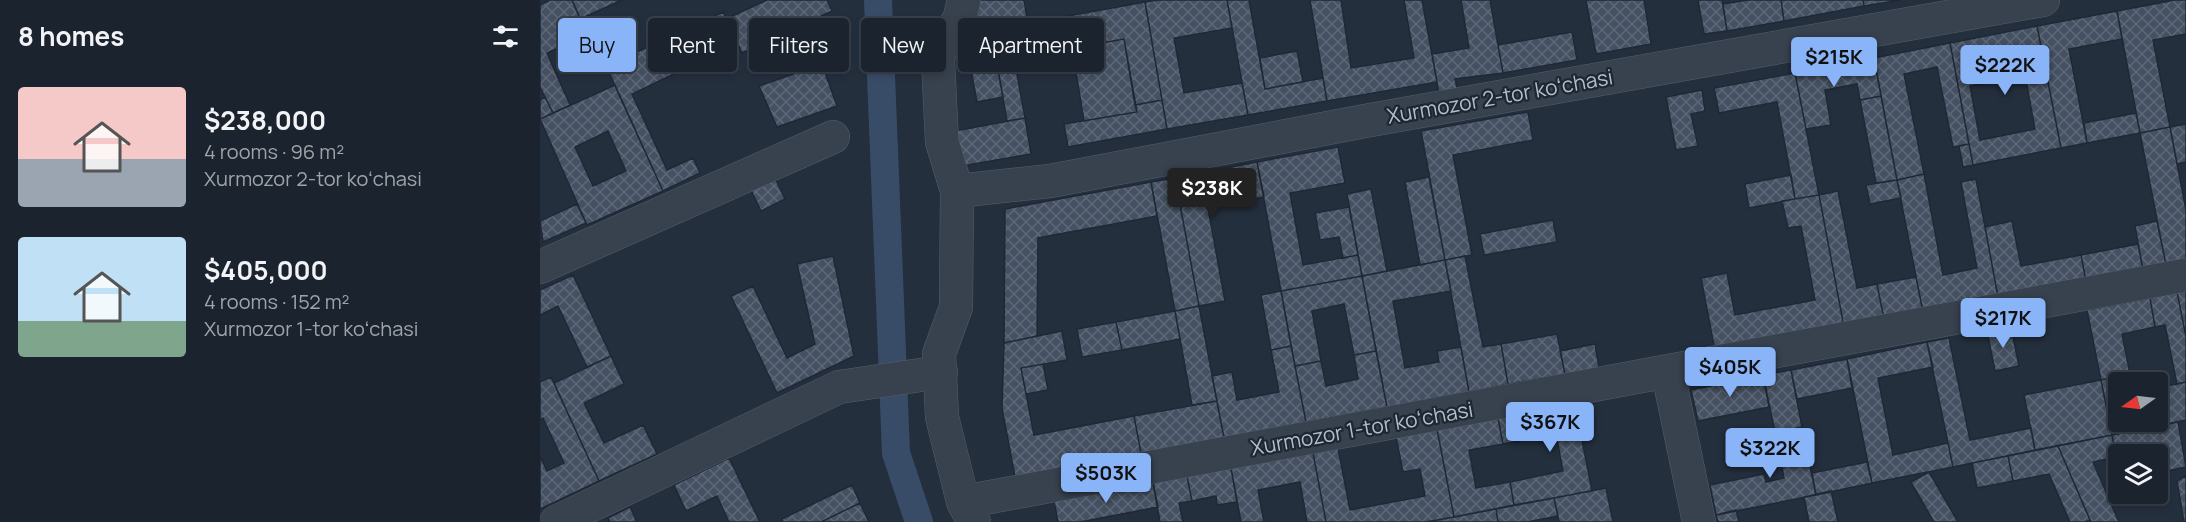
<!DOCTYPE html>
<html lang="en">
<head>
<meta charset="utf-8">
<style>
	:root { --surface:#1b232e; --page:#242b36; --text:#f1f3f6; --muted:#a0a4aa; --line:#39404a; --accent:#8ab4f8 }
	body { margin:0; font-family:Manrope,sans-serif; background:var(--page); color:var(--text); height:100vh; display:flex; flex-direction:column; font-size:22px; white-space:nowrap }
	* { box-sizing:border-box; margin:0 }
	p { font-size:20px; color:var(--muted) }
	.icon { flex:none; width:33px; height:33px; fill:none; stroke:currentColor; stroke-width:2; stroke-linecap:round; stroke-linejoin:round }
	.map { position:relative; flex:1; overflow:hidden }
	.panel { display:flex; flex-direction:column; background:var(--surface); width:540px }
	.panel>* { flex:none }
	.guide { position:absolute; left:18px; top:18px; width:570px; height:54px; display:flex; gap:12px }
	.needle { width:39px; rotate:256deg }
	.buttons { position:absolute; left:1568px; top:372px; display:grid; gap:12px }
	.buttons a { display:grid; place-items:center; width:60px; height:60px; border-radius:6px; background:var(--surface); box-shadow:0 3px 9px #0003,0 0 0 2px var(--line); font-size:30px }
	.price { position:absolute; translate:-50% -51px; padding:0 14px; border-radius:6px; background:var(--accent); color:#111; font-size:20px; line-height:39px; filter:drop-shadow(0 2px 3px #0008) }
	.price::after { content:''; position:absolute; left:50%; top:36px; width:18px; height:14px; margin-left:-9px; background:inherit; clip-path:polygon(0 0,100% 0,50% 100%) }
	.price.on { background:#222; color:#fff }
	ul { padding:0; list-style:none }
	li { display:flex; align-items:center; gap:18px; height:150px; padding:0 18px }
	li span { display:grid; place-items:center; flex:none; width:168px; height:120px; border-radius:6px; color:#555 }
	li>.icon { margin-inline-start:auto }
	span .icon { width:72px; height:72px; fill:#fffc; stroke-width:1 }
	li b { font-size:26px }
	h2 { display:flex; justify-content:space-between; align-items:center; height:72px; padding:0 18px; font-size:26px }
	.tag { padding:0 21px; border-radius:6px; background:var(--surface); box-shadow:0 3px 9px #0003,0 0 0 2px var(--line); font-size:21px; line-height:54px }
	.tag.on { background:var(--accent); color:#111 }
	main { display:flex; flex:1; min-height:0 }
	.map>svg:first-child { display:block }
</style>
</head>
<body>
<main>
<section class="panel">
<h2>8 homes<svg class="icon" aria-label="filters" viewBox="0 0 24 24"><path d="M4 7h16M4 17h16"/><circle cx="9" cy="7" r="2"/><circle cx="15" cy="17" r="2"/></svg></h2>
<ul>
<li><span style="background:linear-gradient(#f6c9c9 60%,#9aa5b1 0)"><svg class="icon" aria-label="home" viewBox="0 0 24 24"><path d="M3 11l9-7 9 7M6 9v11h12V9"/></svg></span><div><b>$238,000</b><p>4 rooms · 96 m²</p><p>Xurmozor 2-tor koʻchasi</p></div></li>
<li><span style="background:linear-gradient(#bfe0f5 70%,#7fa58c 0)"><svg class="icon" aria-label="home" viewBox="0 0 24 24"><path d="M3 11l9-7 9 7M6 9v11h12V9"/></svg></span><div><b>$405,000</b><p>4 rooms · 152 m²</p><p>Xurmozor 1-tor koʻchasi</p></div></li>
</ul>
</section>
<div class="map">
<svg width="1646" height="522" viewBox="0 0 1646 522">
	<defs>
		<pattern id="building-cross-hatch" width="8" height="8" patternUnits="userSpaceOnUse" patternTransform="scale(1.5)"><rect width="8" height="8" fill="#455162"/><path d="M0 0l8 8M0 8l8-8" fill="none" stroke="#5d6877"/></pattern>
	</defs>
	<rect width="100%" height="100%" fill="#242f3e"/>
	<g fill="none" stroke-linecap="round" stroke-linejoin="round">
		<!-- canal -->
		<path stroke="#394c67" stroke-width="28" d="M338 0 356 453 379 522"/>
	</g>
	<!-- building -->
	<path fill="url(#building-cross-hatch)" stroke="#1f2835" stroke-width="1.5" fill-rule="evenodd" d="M10 0H32L47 34 7 53 30 105 13 113 0 87V5Z
		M32 0H82L40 19Z
		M227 0H287L292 11 202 53 186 19Z
		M434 0H484L488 23 439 32Z
		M618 0H687L692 28 634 38 644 93 702 83 708 115 627 129 605 2Z
		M687 0H709L725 89 783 78 787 101 708 115Z
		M770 0H801L811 68 874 58 864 0H882L897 82 787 101Z
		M921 0H950L963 73 915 79 918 91 899 94 892 54 929 48Z
		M1046 0H1104L1111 44 1056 54Z
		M1158 0H1182L1187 31 1164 34Z
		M1208 0H1241L1244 21 1187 31 1183 4Z
		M1241 0H1323L1324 6 1244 21Z
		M1323 0H1361L1324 6Z
		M1635 0H1646V34L1613 40 1630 127 1600 133 1577 11Z
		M605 2 622 100 595 105 584 39 474 58 485 118 467 121 451 30Z
		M1577 11 1582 39 1529 49 1547 143 1521 148 1497 26Z
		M183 12 195 37 135 65 123 40Z
		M1497 26 1521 148 1433 165 1410 43ZM1485 75 1495 129 1440 140 1430 86Z
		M451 30 463 97 437 102 424 34Z
		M1032 32 1037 60 963 73 958 45Z
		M584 39 597 112 544 121 532 48Z
		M123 40 138 72 92 94 127 170 153 158 160 173 123 191 66 66Z
		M1410 43 1429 144 1413 147 1397 67 1364 74 1384 174 1357 180 1334 58Z
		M757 51 763 82 725 89 720 58Z
		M1334 58 1341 96 1320 100 1317 84 1285 90 1291 125 1266 129 1255 73Z
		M282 64 297 106 237 127 219 86Z
		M1255 73 1279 195 1255 199 1237 102 1179 113 1174 88Z
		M75 85 123 191 47 225 0 119ZM68 131 86 171 53 186 35 147Z
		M1162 90 1165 111 1151 114 1158 146 1136 150 1126 97Z
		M1341 96 1357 180 1336 183 1320 100Z
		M5 97 13 113 0 119V100Z
		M622 100 627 129 528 147 524 124 597 112 595 105Z
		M988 112 993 140 913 155 932 255 905 260 881 131Z
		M1596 113 1600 133 1547 143 1544 123Z
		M485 118 491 154 422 166 415 131Z
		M1646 124V162L1637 164 1630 127Z
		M1630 127 1646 210V261L1626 265 1600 133Z
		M1429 144 1433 165 1423 167 1419 146Z
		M798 147 805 183 750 193 763 265 818 255 822 276 741 291 717 162Z
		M717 162 724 197 668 208 685 301 659 306 635 178Z
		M233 174 245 199 221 211 209 186Z
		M1384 174 1403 275 1437 268 1421 182 1436 179 1458 297 1383 312 1357 180Z
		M1251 175 1255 199 1209 208 1205 184Z
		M889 177 905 260 880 265 865 182Z
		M635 178 659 306 635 311 611 182Z
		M1357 180 1361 198 1330 204 1326 185Z
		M611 182 617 216 498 238 497 336 464 343 465 209Z
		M831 189 847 271 822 276 807 194Z
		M1298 191 1317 288 1337 284 1344 319 1304 327 1279 195Z
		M1279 195 1304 327 1175 351 1161 278 1187 273 1195 315 1275 300 1261 226 1248 228 1242 201Z
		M37 204 46 223 3 242 0 221Z
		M809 207 818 255 803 258 799 237 780 240 775 213Z
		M1013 220 1017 242 944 255 940 234Z
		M1472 221 1481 266 1541 255 1546 281 1458 297 1445 227Z
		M1617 221 1626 265 1603 270 1595 226Z
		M1598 244 1603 270 1546 281 1541 255Z
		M293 256 314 356 237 393 191 296 213 286 247 358 275 344 257 264Z
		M925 256 943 347 961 344 968 384 929 392 905 260Z
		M905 260 911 291 853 301 865 368 899 362 897 351 921 347 929 392 847 407 822 276Z
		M33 275 71 356 47 367 18 306 0 315V290Z
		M822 276 836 351 814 355 804 304 772 311 781 361 755 366 741 291Z
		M1376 277 1383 312 1344 319 1337 284Z
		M1646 290V337L1637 292Z
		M741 291 751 346 731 350 721 295Z
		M1637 292 1646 337V382L1637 384 1625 325 1615 327 1610 298Z
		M1610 298 1615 327 1582 334 1590 374 1561 380 1547 310Z
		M659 306 677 401 652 405 635 311Z
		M635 311 640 339 582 350 576 322Z
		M576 322 582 350 542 357 537 329Z
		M1471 327 1479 366 1455 371 1447 331Z
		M522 331 527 360 481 368 494 435 594 416 601 453 475 477 462 408 464 343Z
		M1017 334 1025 374 968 384 961 344Z
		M1409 338 1430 440 1491 428 1495 450 1413 467 1387 342Z
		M1387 342 1393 367 1338 378 1353 455 1408 443 1413 467 1332 483 1307 359Z
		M1055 344 1059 368 1025 374 1020 351Z
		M751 346 766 422 684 438 672 376 692 372 697 400 739 392 731 350Z
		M836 351 847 407 766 422 755 366 781 361 786 386 818 379 814 355Z
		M71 356 84 384 44 403 64 443 103 425 117 454 59 481 14 383Z
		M1307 359 1312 388 1257 399 1251 370Z
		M503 364 508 390 486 394 481 368Z
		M1251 370 1262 427 1235 432 1223 375Z
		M1590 374 1591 382H1578V422H1617V388L1646 382V420L1572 435 1561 380Z
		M1223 375 1229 407 1158 421 1151 390Z
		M11 377 59 481 0 509V456L7 471 24 463 3 418 0 420V382Z
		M1561 380 1572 435 1495 450 1484 395Z
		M677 401 684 438 601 453 594 416Z
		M1035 404 1052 491 974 505 970 482 1023 471 1016 434 963 444 958 418Z
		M958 418 963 444 929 450 936 488 970 482 974 505 914 517 897 429Z
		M1638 422 1646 467 1617 473V454H1578V465L1572 435Z
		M1262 427 1276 495 1176 515 1170 485 1224 474 1226 482 1244 478 1235 432Z
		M897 429 914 517 886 522H786L773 453 798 448 810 510 885 496 880 469 863 472 856 437Z
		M1572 435 1576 457 1553 462 1579 522H1551L1518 446Z
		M1518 446 1550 520 1545 522H1530L1509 474 1473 481 1468 456Z
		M773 453 786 522H767L760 482 718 490 724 522H701L691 468Z
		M1468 456 1473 481 1437 488 1432 463Z
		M189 458 220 522H189L177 496 146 511 134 485Z
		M1327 462 1332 483 1276 495 1272 473Z
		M691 468 697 502 677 505 676 496 652 501 647 476Z
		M1389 472 1418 522H1394L1371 482Z
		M647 476 652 501 639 503 643 522H620L613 483Z
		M1646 476V522H1644L1637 481Z
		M613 483 618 507 540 522H518L514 501Z
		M312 485 320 503 281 522H243L242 519Z
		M1066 488 1073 522H1019L1014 498Z
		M1291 491 1298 522H1269L1264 497Z
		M1014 498 1018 516 987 522H958L956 509Z
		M320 503 329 522H281Z
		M90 507 97 522H70L68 518Z
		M956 509 958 522H886L914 517Z
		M1196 510 1199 522H1178L1176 515Z"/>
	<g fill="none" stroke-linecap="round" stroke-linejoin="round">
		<!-- minor casing -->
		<g stroke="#565f6c" stroke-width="34">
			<path id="minor" d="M424 0 419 20 401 44 398 60 402 142 417 191 416 307 399 354 402 417 423 502 434 522
				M417 191 510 181 825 121 1503 0
				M0 267 293 137
				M1128 373 1159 522
				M423 502 1646 275
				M16 522 299 387 401 372"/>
		</g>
		<!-- minor -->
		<use href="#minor" stroke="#38414e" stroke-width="33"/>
	</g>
	<g text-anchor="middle" stroke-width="4.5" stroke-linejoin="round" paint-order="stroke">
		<!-- street labels -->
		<g font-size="21" fill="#b4bcc9" stroke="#1d2633">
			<text transform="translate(960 97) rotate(-10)" y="7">Xurmozor 2-tor koʻchasi</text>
			<text transform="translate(822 429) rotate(-10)" y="7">Xurmozor 1-tor koʻchasi</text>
		</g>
	</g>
</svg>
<div class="buttons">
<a><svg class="needle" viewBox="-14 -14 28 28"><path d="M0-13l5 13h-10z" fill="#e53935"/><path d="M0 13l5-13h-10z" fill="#a0a4aa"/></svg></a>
<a><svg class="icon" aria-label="layers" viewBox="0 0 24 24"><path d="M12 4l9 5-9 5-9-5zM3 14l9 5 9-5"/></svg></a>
</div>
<b class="price" style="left:1294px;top:88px">$215K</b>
<b class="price" style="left:1465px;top:96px">$222K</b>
<b class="price on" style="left:672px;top:219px">$238K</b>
<b class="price" style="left:1463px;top:349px">$217K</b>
<b class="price" style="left:1190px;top:398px">$405K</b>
<b class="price" style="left:1010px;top:453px">$367K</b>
<b class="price" style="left:1230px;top:479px">$322K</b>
<b class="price" style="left:566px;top:504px">$503K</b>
<div class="guide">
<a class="tag on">Buy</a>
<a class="tag">Rent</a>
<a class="tag">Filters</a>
<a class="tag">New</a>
<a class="tag">Apartment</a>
</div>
</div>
</main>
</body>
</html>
